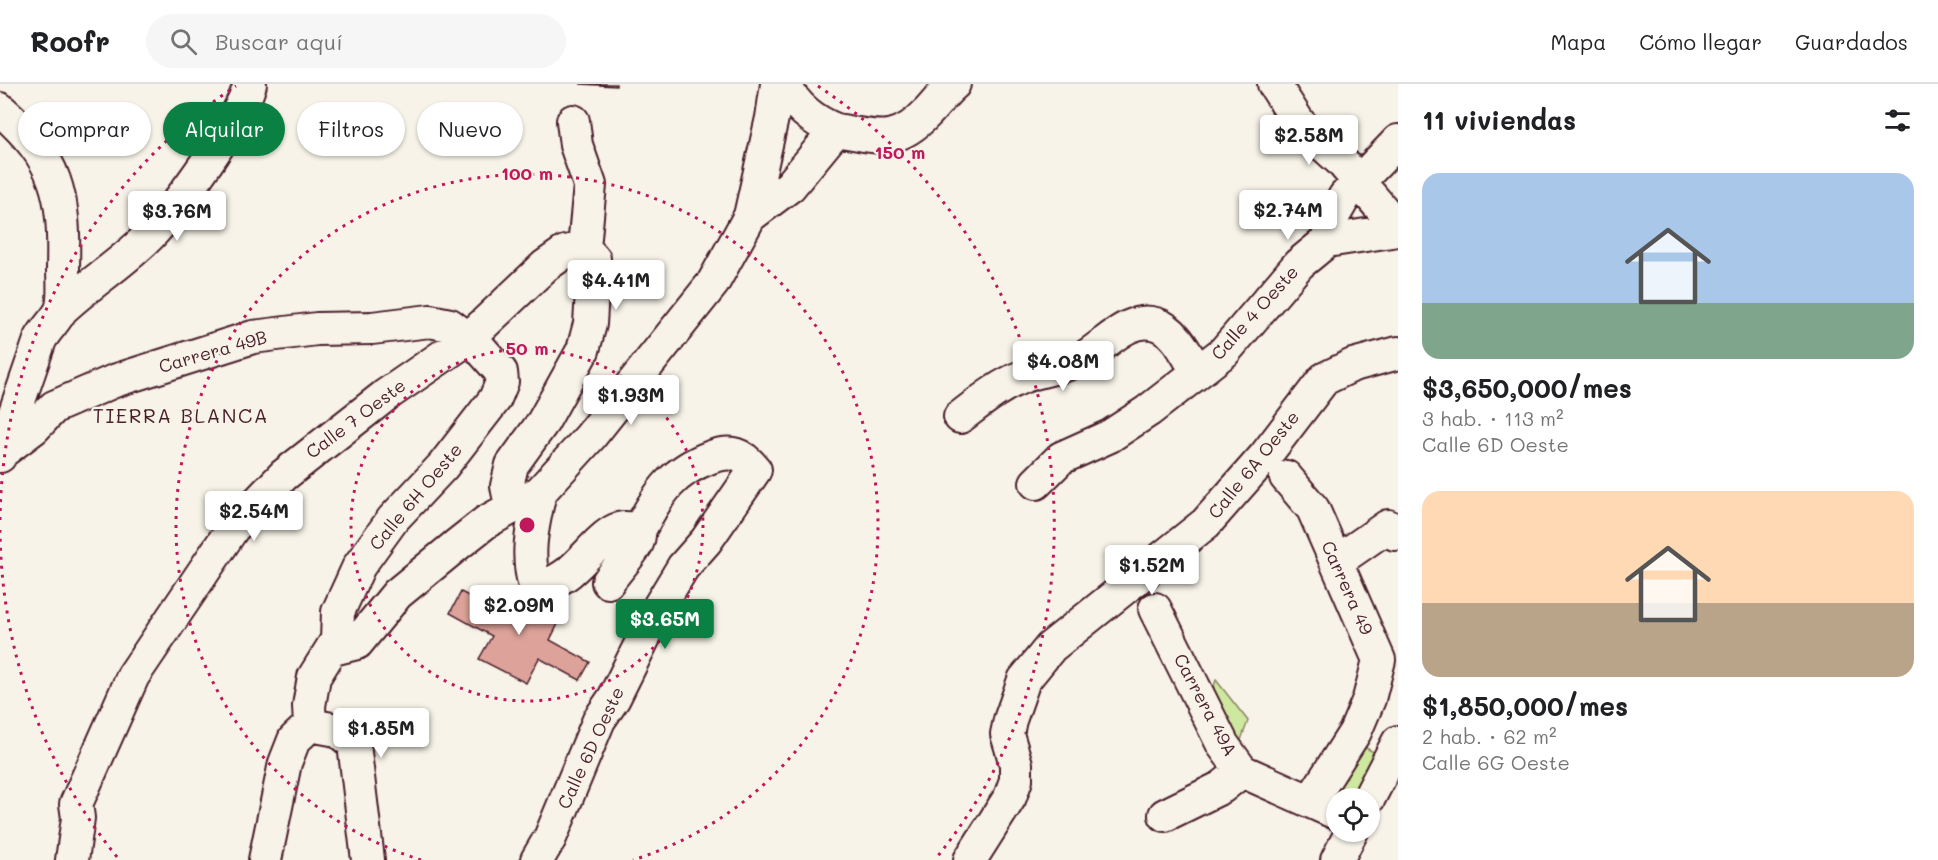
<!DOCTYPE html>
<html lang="es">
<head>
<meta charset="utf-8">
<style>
	:root { --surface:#fff; --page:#f6f6f6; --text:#202124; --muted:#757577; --line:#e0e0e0; --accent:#0b8043 }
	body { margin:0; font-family:Mali,sans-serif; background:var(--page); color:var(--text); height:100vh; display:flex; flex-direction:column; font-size:22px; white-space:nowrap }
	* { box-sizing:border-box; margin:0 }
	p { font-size:20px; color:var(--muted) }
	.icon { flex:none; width:33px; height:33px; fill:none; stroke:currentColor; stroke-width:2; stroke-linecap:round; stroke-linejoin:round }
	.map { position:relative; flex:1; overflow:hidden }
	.side { display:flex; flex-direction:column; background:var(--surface); width:540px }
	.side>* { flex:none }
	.banner { position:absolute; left:18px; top:18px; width:570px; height:54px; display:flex; gap:12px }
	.buttons { position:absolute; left:1326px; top:704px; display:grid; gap:12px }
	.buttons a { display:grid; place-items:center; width:54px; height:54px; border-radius:50%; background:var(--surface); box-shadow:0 2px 4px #0004; font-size:30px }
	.price { position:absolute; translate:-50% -51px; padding:0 14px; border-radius:6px; background:#fff; color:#222; font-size:20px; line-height:39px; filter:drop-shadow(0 2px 3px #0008) }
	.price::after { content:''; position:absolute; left:50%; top:36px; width:18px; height:14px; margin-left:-9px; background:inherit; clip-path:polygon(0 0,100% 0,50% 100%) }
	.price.selected { background:var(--accent); color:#fff }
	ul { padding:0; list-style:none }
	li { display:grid; align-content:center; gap:12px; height:318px; padding:0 24px }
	li span { display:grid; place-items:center; height:186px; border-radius:18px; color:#555 }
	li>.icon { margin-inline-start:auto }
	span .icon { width:108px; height:108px; fill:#fffc; stroke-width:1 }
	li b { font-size:26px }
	h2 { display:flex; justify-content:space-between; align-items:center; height:72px; padding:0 24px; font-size:26px }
	.pill { padding:0 21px; border-radius:27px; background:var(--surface); box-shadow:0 2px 4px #0004; font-size:21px; line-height:54px }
	.pill.selected { background:var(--accent); color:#fff }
	header { display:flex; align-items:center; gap:36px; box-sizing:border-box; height:84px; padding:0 30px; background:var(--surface); border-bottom:2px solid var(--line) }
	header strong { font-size:28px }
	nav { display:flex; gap:33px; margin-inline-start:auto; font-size:21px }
	.search { width:420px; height:54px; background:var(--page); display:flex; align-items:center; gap:15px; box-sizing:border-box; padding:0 21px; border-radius:33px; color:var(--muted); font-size:22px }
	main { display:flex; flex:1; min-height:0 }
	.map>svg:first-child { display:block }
</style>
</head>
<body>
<header>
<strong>Roofr</strong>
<div class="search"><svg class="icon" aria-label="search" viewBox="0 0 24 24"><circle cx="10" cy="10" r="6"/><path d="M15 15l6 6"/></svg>Buscar aquí</div>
<nav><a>Mapa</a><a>Cómo llegar</a><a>Guardados</a></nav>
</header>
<main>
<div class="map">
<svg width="1398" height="776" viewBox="0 0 1398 776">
	<rect width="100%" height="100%" fill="#f7f3e8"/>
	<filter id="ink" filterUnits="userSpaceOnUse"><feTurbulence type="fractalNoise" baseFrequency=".0167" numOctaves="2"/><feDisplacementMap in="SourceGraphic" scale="12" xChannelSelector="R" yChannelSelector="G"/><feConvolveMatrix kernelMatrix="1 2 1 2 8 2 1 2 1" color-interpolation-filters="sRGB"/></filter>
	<g filter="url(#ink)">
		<!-- green -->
		<path fill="#cee99f" stroke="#8c8465" stroke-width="1.5" d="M1216 596 1248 637 1234 675 1206 626Z
			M1350 655 1388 676 1369 714 1311 717Z"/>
		<!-- building -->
		<path fill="#dda39a" stroke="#4a1f2b" stroke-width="1.5" d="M580 0H616V2Z
			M516 507 562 532 550 556 590 578 580 596 539 574 526 599 479 575 492 552 450 529 461 508 503 530Z"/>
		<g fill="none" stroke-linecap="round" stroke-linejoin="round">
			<!-- minor casing -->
			<g stroke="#4a1f2b" stroke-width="36">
				<path id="minor" d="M784 0C795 22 813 37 836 46
					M1274 0 1299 39 1342 78 1398 144
					M0 25C58 76 65 110 63 185 63 196 65 215 61 226 57 235 45 246 40 256L0 372
					M750 132 790 102 836 46C878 53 896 62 928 28 937 19 944 8 954 0
					M1327 157 1398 146
					M61 226C89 199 125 178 152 149 179 120 240 37 250 0
					M960 333C980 318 999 302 1022 293 1042 285 1064 284 1083 274 1105 262 1129 231 1156 240 1176 246 1187 271 1197 288
					M2 368 34 344 54 323 114 297 253 253 317 245 372 244 430 237 450 241 479 263 501 288 502 298 495 315 443 382 393 435 359 482 338 528 337 556 314 593 309 622 310 641 294 656 285 679 265 776
					M1286 393 1313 425 1379 576 1369 615 1355 648 1311 717
					M1036 399 1061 374 1110 352 1148 327 1224 268 1299 180 1327 157 1334 131 1345 112 1398 57
					M540 408C533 441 525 469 535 502 573 501 589 459 616 446 624 442 631 445 639 446
					M518 421 509 412 507 402 512 381 543 338 583 266 590 240 594 175 584 164 590 101 576 61 573 37
					M1336 478 1388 442 1395 450
					M1155 525 1223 661 1242 687 1336 729
					M333 565 357 559 397 510 458 460 486 438 540 408 590 353 713 199 750 132 772 34 777 0
					M310 641 337 646 354 660 368 776
					M1369 714 1398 658
					M1165 731 1222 703 1242 687
					M72 776 78 734 76 720 133 592 233 444 284 391 386 311 469 254 545 182 565 168 584 164
					M537 776 550 754 599 636 614 614 660 521 683 483 706 457 755 386C742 369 731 366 711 373 673 387 659 408 641 443 638 449 640 456 636 461 628 474 617 485 608 498
					M970 776 1010 713 1016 696V680L1007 650 1010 636 1024 596 1051 563 1206 439 1265 372 1324 295 1353 281 1398 269
					M1337 776 1352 747"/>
			</g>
			<!-- minor -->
			<use href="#minor" stroke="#f7f3e8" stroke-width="32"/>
		</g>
	</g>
	<!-- distance rings -->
	<g fill="none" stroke="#c2185b" stroke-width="3" stroke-dasharray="3 6">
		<circle cx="527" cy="441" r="176"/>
		<path d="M421 776A351 351 0 1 1 633 776"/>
		<path d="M117 773A527 527 0 0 1 0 446M0 436A527 527 0 0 1 236 2M818 2A527 527 0 0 1 937 773"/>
	</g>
	<g text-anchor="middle" stroke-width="4.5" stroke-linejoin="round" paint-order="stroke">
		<!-- street labels -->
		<g font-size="18" fill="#4a1f2b" stroke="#f7f3e8">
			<text transform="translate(1255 229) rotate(-48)" y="6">Calle 4 Oeste</text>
			<text transform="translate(213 268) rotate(-16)" y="6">Carrera 49B</text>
			<text transform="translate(356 335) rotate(-37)" y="6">Calle 7 Oeste</text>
			<text transform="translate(1254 381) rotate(-51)" y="6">Calle 6A Oeste</text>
			<text transform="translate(416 413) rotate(-50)" y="6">Calle 6H Oeste</text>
			<text transform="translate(1347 504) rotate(66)" y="6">Carrera 49</text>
			<text transform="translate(1205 621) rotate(62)" y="6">Carrera 49A</text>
			<text transform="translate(591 664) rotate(-65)" y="6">Calle 6D Oeste</text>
		</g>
		<!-- neighbourhood labels -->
		<g font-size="20" letter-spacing="1.5" fill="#4a1f2b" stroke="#f7f3e8">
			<text x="181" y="339">TIERRA BLANCA</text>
		</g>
	</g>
	<circle cx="527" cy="441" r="9" fill="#c2185b" stroke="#f7f3e8" stroke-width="3"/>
	<g font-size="18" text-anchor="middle" font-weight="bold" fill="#c2185b" stroke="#f7f3e8" stroke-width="4.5" stroke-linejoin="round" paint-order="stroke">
		<text x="900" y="75">150 m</text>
		<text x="527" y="96">100 m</text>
		<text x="527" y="271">50 m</text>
	</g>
</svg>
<div class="buttons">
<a><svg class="icon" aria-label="locate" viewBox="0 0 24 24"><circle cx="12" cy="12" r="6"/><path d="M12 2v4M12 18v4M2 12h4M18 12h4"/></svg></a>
</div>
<b class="price" style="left:1309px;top:82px">$2.58M</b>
<b class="price" style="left:1288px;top:157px">$2.74M</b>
<b class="price" style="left:177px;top:158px">$3.76M</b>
<b class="price" style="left:616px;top:227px">$4.41M</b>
<b class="price" style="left:1063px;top:308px">$4.08M</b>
<b class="price" style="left:631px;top:342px">$1.93M</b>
<b class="price" style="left:254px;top:458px">$2.54M</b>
<b class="price" style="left:1152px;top:512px">$1.52M</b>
<b class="price" style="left:519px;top:552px">$2.09M</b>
<b class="price selected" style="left:665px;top:566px">$3.65M</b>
<b class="price" style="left:381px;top:675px">$1.85M</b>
<div class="banner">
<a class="pill">Comprar</a>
<a class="pill selected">Alquilar</a>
<a class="pill">Filtros</a>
<a class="pill">Nuevo</a>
</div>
</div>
<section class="side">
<h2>11 viviendas<svg class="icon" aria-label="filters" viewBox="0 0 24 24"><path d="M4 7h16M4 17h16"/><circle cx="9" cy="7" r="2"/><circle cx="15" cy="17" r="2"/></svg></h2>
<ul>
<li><span style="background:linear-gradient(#a9c7e8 70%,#7fa58c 0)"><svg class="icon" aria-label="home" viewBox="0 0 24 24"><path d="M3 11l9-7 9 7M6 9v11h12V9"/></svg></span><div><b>$3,650,000/mes</b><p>3 hab. · 113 m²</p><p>Calle 6D Oeste</p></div></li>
<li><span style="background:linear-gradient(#ffd9b3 60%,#b9a48a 0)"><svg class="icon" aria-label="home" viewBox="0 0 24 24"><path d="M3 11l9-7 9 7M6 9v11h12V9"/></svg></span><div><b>$1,850,000/mes</b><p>2 hab. · 62 m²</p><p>Calle 6G Oeste</p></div></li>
</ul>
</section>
</main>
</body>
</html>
